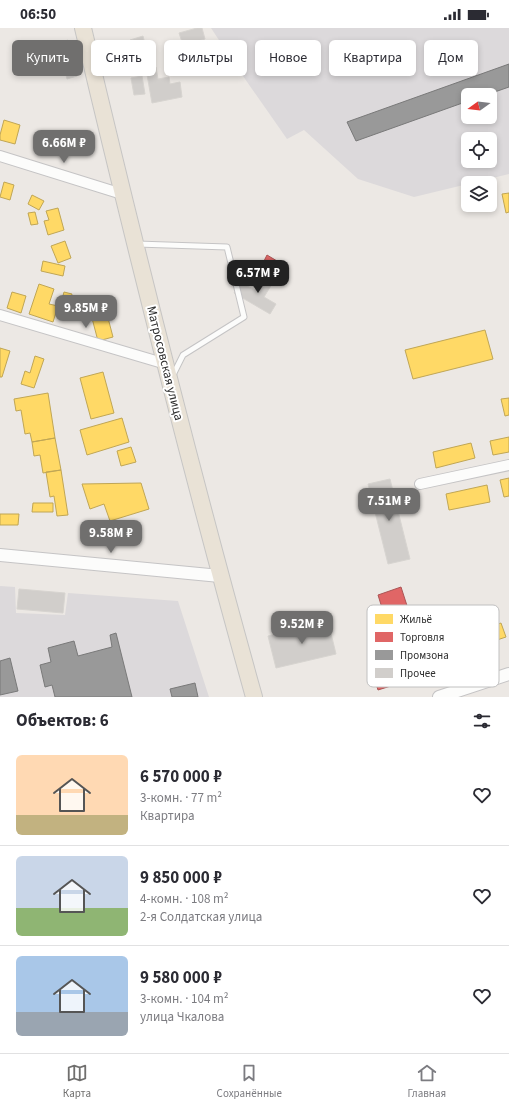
<!DOCTYPE html>
<html lang="ru">
<head>
<meta charset="utf-8">
<style>
	:root { --surface:#fff; --page:#f7f7f7; --text:#2b2b33; --muted:#7c7c81; --line:#e1e1e2; --accent:#706f6e }
	body { margin:0; font-family:"Source Sans 3",sans-serif; background:var(--page); color:var(--text); height:100vh; display:flex; flex-direction:column; font-size:15px; white-space:nowrap }
	* { box-sizing:border-box; margin:0 }
	p { font-size:13px; color:var(--muted) }
	.icon { flex:none; width:22px; height:22px; fill:none; stroke:currentColor; stroke-width:2; stroke-linecap:round; stroke-linejoin:round }
	.map { position:relative; height:669px; overflow:hidden }
	.side { display:flex; flex-direction:column; background:var(--surface); flex:1 }
	.side>* { flex:none }
	.guide { position:absolute; left:12px; top:12px; width:485px; height:36px; display:flex; gap:8px }
	.needle { width:26px; rotate:255deg }
	.fabs { position:absolute; left:461px; top:60px; display:grid; gap:8px }
	.fabs a { display:grid; place-items:center; width:36px; height:36px; border-radius:6px; background:var(--surface); box-shadow:0 2px 6px #0003; font-size:20px }
	.price { position:absolute; translate:-50% -34px; padding:0 9px; border-radius:8px; background:var(--accent); color:#fff; font-size:13px; line-height:26px; filter:drop-shadow(0 1px 2px #0008) }
	.price::after { content:''; position:absolute; left:50%; top:24px; width:12px; height:9px; margin-left:-6px; background:inherit; clip-path:polygon(0 0,100% 0,50% 100%) }
	.price.on { background:#222; color:#fff }
	ul { padding:0; list-style:none }
	li { display:flex; align-items:center; gap:12px; height:100px; padding:0 16px }
	li+li { border-top:1px solid var(--line) }
	li span { display:grid; place-items:center; flex:none; width:112px; height:80px; border-radius:6px; color:#555 }
	li>.icon { margin-inline-start:auto }
	span .icon { width:48px; height:48px; fill:#fffc; stroke-width:1 }
	li b { font-size:17px }
	h2 { display:flex; justify-content:space-between; align-items:center; height:48px; padding:0 16px; font-size:17px }
	.tag { padding:0 14px; border-radius:6px; background:var(--surface); box-shadow:0 2px 6px #0003; font-size:14px; line-height:36px }
	.tag.on { background:var(--accent); color:#fff }
	.status { display:flex; justify-content:space-between; align-items:center; height:28px; padding:0 20px; background:var(--surface); direction:ltr }
	.status svg { height:11px; fill:currentColor }
	.tabs { display:flex; justify-content:space-around; align-items:center; height:56px; border-top:1px solid var(--line); background:var(--surface); font-size:11px; color:var(--muted) }
	.tabs a { display:grid; justify-items:center; gap:2px }
	.tabs .on { color:var(--accent) }
	.map>svg:first-child { display:block }
</style>
</head>
<body>
<div class="status"><b>06:50</b><svg viewBox="0 0 49 12"><path d="M0 12V9h3v3zM5 12V6h3v6zM10 12V3h3v9zM15 12V0h3v12zM26 1h20v11H26zM47 4h2v5h-2z"/></svg></div>
<div class="map">
<svg width="509" height="669" viewBox="0 0 509 669">
	<rect width="100%" height="100%" fill="#ece8e4"/>
	<!-- industrial -->
	<path fill="#dcd9db" fill-rule="evenodd" d="M211 0H509V146L414 169 358 151 304 102 287 111 236 38ZM468 67H490V89H468ZM468 111H490V133H468Z
		M0 558 15 559 16 585 65 587 68 565 178 573 209 669H0Z"/>
	<!-- homes -->
	<path fill="#ffd966" stroke="#c0a655" d="M4 92 20 97 15 116 0 112V107Z
		M4 154 14 157 10 172 0 169Z
		M509 165V184L506 185 502 166Z
		M32 167 44 173 39 182 28 176Z
		M58 180 64 202 48 207 44 193 49 192 46 183Z
		M35 184 38 196 31 197 28 185Z
		M65 213 71 230 58 235 51 218Z
		M43 233 65 238 63 248 41 243Z
		M39 256 54 261 49 276 58 278 53 294 29 286Z
		M12 264 26 268 21 285 7 280Z
		M64 264 72 266 68 281 60 279Z
		M103 271 113 309 98 313 88 275Z
		M485 302 493 331 413 351 405 322Z
		M0 320 10 323 2 349H0Z
		M35 328 44 331 34 360 21 356 25 343 30 345Z
		M103 344 114 385 91 391 80 350Z
		M48 365 55 410 32 414 30 405 25 406 21 382 16 383 14 371Z
		M509 370V387L505 388 501 371Z
		M122 390 129 414 87 427 80 402Z
		M509 409V424L493 427 490 413Z
		M55 410 61 442 43 445 40 427 34 428 32 414Z
		M471 415 475 430 436 440 433 424Z
		M131 419 136 434 121 438 117 423Z
		M61 442 68 487 57 488 54 468 50 469 46 444Z
		M509 450V468L504 469 500 452Z
		M141 455 149 481 110 493 104 476 90 481 82 456Z
		M487 457 490 474 449 482 446 466Z
		M33 475H53V484H32Z
		M0 486H19L18 497H0Z
		M501 595 506 609 485 616 480 602Z"/>
	<!-- shops -->
	<path fill="#e06666" stroke="#ab5555" d="M267 227 287 239 279 252 260 241Z
		M401 559 429 646 378 662 369 634 396 625 378 567Z"/>
	<!-- industry -->
	<path fill="#999" stroke="#797979" d="M509 36V59L486 67H468V73L356 113 347 94Z
		M116 605 132 669H55L52 657 45 659 40 637 51 634 48 620 74 613 78 628 112 619 110 607Z
		M10 630 18 663 0 667V633Z
		M195 655 198 669H172L170 661Z"/>
	<!-- building -->
	<path fill="#d1cecb" stroke="#d7d4d0" d="M197 0H202L205 11 183 17 179 5Z
		M143 8 149 32 137 35 130 12Z
		M68 12 77 48 67 51 58 15Z
		M156 39 158 51 169 49 170 56 180 54 182 69 152 75 146 41Z
		M142 48 145 66 134 67 131 50Z
		M265 245 275 251 264 269 276 276 270 286 234 265 240 254 255 262Z
		M390 451 410 531 388 536 368 456Z
		M19 561 65 565 63 585 17 581Z
		M328 593 336 626 276 640 268 608Z"/>
	<g fill="none" stroke-linecap="round" stroke-linejoin="round">
		<!-- service casing -->
		<g stroke="#c5c4c5" stroke-width="7">
			<path id="service" d="M137 216 227 219 244 289 183 327 172 349"/>
		</g>
		<!-- minor casing -->
		<g stroke="#c5c4c5" stroke-width="12">
			<path id="minor" d="M0 128 122 166
				M0 287 166 336
				M420 456 509 437"/>
		</g>
		<!-- tertiary casing -->
		<g stroke="#c5c4c5" stroke-width="14">
			<path id="tertiary" d="M0 527 220 548
				M439 669 509 646"/>
		</g>
		<!-- trunk casing -->
		<g stroke="#c6c5c4" stroke-width="18">
			<path id="trunk" d="M83 0C136 224 192 447 254 669"/>
		</g>
		<!-- service -->
		<use href="#service" stroke="#fcfcfb" stroke-width="5"/>
		<!-- minor -->
		<use href="#minor" stroke="#fcfcfb" stroke-width="10"/>
		<!-- tertiary -->
		<use href="#tertiary" stroke="#fcfcfb" stroke-width="12"/>
		<!-- trunk -->
		<use href="#trunk" stroke="#e9e2d6" stroke-width="16"/>
	</g>
	<g text-anchor="middle" stroke-width="4" stroke-linejoin="round" paint-order="stroke">
		<!-- street labels -->
		<g font-size="13" fill="#2e2e2e" stroke="#fff">
			<text transform="translate(166 335) rotate(76)" y="5">Матросовская улица</text>
		</g>
	</g>
	<!-- legend -->
	<rect x="367" y="577" width="132" height="82" rx="6" fill="#fff" stroke="#c0c0c0" stroke-width="1"/>
	<rect x="375" y="586" width="18" height="10" fill="#ffd966"/>
	<rect x="375" y="604" width="18" height="10" fill="#e06666"/>
	<rect x="375" y="622" width="18" height="10" fill="#999"/>
	<rect x="375" y="640" width="18" height="10" fill="#d1cecb"/>
	<g font-size="11" fill="#2e2e2e">
		<text x="400" y="595">Жильё</text>
		<text x="400" y="613">Торговля</text>
		<text x="400" y="631">Промзона</text>
		<text x="400" y="649">Прочее</text>
	</g>
</svg>
<div class="fabs">
<a><svg class="needle" viewBox="-14 -14 28 28"><path d="M0-13l5 13h-10z" fill="#e53935"/><path d="M0 13l5-13h-10z" fill="#7c7c81"/></svg></a>
<a><svg class="icon" aria-label="locate" viewBox="0 0 24 24"><circle cx="12" cy="12" r="6"/><path d="M12 2v4M12 18v4M2 12h4M18 12h4"/></svg></a>
<a><svg class="icon" aria-label="layers" viewBox="0 0 24 24"><path d="M12 4l9 5-9 5-9-5zM3 14l9 5 9-5"/></svg></a>
</div>
<b class="price" style="left:64px;top:136px">6.66M ₽</b>
<b class="price on" style="left:258px;top:266px">6.57M ₽</b>
<b class="price" style="left:86px;top:301px">9.85M ₽</b>
<b class="price" style="left:389px;top:494px">7.51M ₽</b>
<b class="price" style="left:111px;top:526px">9.58M ₽</b>
<b class="price" style="left:302px;top:617px">9.52M ₽</b>
<div class="guide">
<a class="tag on">Купить</a>
<a class="tag">Снять</a>
<a class="tag">Фильтры</a>
<a class="tag">Новое</a>
<a class="tag">Квартира</a>
<a class="tag">Дом</a>
</div>
</div>
<section class="side">
<h2>Объектов: 6<svg class="icon" aria-label="filters" viewBox="0 0 24 24"><path d="M4 7h16M4 17h16"/><circle cx="9" cy="7" r="2"/><circle cx="15" cy="17" r="2"/></svg></h2>
<ul>
<li><span style="background:linear-gradient(#ffd9b3 75%,#c2b280 0)"><svg class="icon" aria-label="home" viewBox="0 0 24 24"><path d="M3 11l9-7 9 7M6 9v11h12V9"/></svg></span><div><b>6 570 000 ₽</b><p>3-комн. · 77 m²</p><p>Квартира</p></div><svg class="icon" aria-label="heart" viewBox="0 0 24 24"><path d="M12 20l-8-8c-3-5 5-10 8-4 3-6 11-1 8 4z"/></svg></li>
<li><span style="background:linear-gradient(#c9d6e8 65%,#8fb573 0)"><svg class="icon" aria-label="home" viewBox="0 0 24 24"><path d="M3 11l9-7 9 7M6 9v11h12V9"/></svg></span><div><b>9 850 000 ₽</b><p>4-комн. · 108 m²</p><p>2-я Солдатская улица</p></div><svg class="icon" aria-label="heart" viewBox="0 0 24 24"><path d="M12 20l-8-8c-3-5 5-10 8-4 3-6 11-1 8 4z"/></svg></li>
<li><span style="background:linear-gradient(#a9c7e8 70%,#9aa5b1 0)"><svg class="icon" aria-label="home" viewBox="0 0 24 24"><path d="M3 11l9-7 9 7M6 9v11h12V9"/></svg></span><div><b>9 580 000 ₽</b><p>3-комн. · 104 m²</p><p>улица Чкалова</p></div><svg class="icon" aria-label="heart" viewBox="0 0 24 24"><path d="M12 20l-8-8c-3-5 5-10 8-4 3-6 11-1 8 4z"/></svg></li>
</ul>
</section>
<nav class="tabs">
<a class="on"><svg class="icon" aria-label="map" viewBox="0 0 24 24"><path d="M3 6l6-2 6 2 6-2v14l-6 2-6-2-6 2zM9 4v14M15 6v14"/></svg>Карта</a>
<a><svg class="icon" aria-label="saved" viewBox="0 0 24 24"><path d="M7 4h10v16l-5-4-5 4z"/></svg>Сохранённые</a>
<a><svg class="icon" aria-label="home" viewBox="0 0 24 24"><path d="M3 11l9-7 9 7M6 9v11h12V9"/></svg>Главная</a>
</nav>
</body>
</html>
